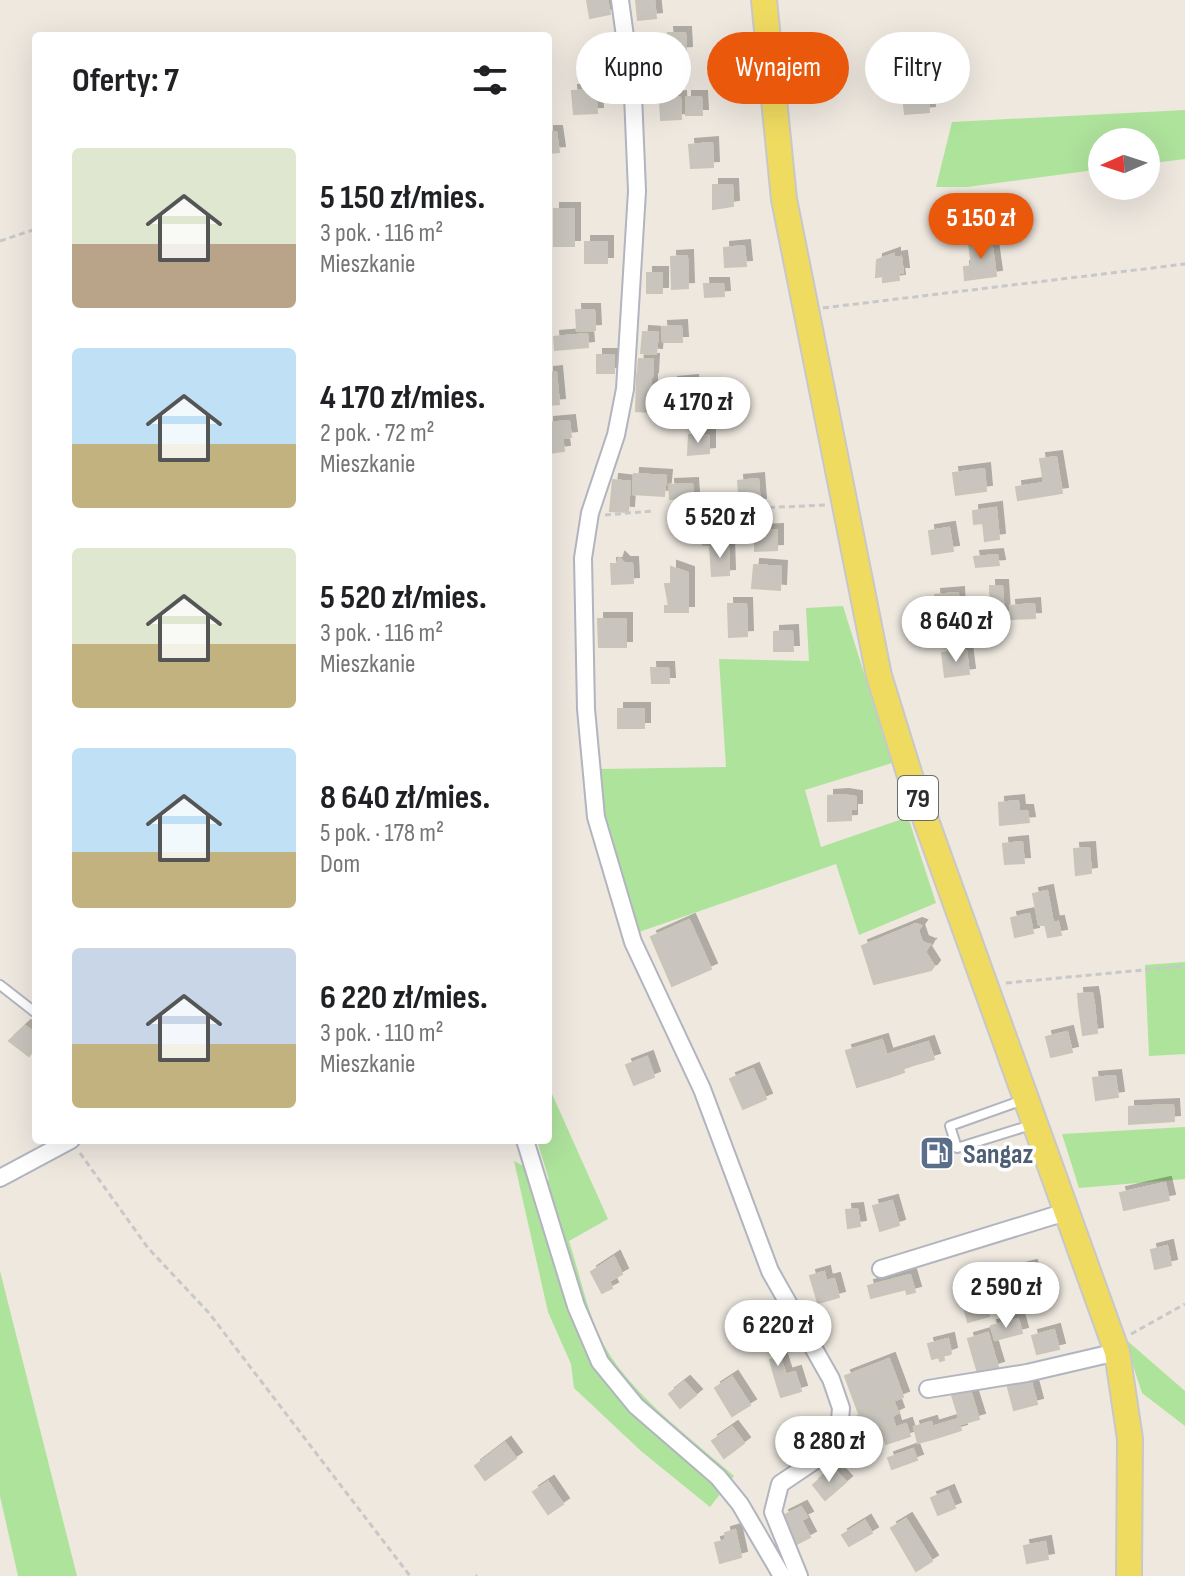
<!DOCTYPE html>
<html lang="pl">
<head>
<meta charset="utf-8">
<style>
	:root { --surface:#fff; --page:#f2f2f2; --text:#202124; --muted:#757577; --accent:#ea580c }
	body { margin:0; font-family:"Sofia Sans Condensed",sans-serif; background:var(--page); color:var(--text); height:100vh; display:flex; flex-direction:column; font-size:30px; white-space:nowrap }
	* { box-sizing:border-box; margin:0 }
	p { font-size:26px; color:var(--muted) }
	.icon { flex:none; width:44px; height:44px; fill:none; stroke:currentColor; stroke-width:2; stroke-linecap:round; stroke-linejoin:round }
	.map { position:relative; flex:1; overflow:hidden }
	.panel { position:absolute; left:32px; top:32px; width:520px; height:1112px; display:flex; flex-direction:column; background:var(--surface); border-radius:8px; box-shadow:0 8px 32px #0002 }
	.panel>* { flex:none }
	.banner { position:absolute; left:576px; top:32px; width:488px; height:72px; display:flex; gap:16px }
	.needle { width:52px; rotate:267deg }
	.fabs { position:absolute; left:1088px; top:128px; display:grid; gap:16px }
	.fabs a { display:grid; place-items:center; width:72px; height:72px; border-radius:50%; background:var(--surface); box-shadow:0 8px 32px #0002; font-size:40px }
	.price { position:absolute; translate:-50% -68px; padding:0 18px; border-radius:28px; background:#fff; color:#222; font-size:26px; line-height:52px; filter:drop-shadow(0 2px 4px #0008) }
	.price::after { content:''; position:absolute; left:50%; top:48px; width:24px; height:18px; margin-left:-12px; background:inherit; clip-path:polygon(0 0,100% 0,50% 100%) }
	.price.active { background:var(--accent); color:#fff }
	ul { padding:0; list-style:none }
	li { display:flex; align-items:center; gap:24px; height:200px; padding:0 40px }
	li span { display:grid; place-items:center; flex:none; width:224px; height:160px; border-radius:8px; color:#555 }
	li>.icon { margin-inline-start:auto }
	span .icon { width:96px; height:96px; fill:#fffc; stroke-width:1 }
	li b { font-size:34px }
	h2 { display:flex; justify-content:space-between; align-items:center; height:96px; padding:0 40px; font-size:34px }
	.tag { padding:0 28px; border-radius:36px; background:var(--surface); box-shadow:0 8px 32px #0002; font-size:28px; line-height:72px }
	.tag.active { background:var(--accent); color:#fff }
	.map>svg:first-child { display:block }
</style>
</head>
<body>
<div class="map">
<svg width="1185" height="1576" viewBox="0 0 1185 1576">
	<defs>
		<filter id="shadow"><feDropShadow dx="6" dy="-6" stdDeviation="0" flood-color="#0004"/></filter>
	</defs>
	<rect width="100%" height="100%" fill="#eee8df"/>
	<!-- green -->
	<path fill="#aee39c" d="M1185 110V159L1146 164V142H1102V169L967 187H936L952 122Z
		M843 606 892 763 805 790 821 847 908 817 936 903 859 935 836 864 639 932 604 819 600 769 726 767 719 659 809 661 806 608Z
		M1185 962V1054L1149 1056 1145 965Z
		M548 1085 608 1219 569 1241C579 1272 586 1306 599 1335 623 1389 690 1437 734 1476L710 1507 641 1451 574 1388 571 1364 548 1312 514 1161 549 1180 537 1140H548Z
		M1185 1127V1179L1079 1188 1062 1134Z
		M0 1271 77 1576H18L0 1496Z
		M1124 1338 1185 1391V1426L1142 1393Z"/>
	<!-- building -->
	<path fill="#c9c5be" stroke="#c9c5b8" stroke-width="2" filter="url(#shadow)" d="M587 0H607L610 14 590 18Z
		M636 0H654L656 18 638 20Z
		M668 33H685L686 52 670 53Z
		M925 71 929 112 905 114 902 86 890 87 889 74Z
		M595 90 597 113 574 114 572 91Z
		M680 97 681 119 661 120 660 99Z
		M686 97H701L702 115H686Z
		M548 132H556L559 152 548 153Z
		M712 143 713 167 691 168 689 145Z
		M713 185H732L733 206 713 209Z
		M554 209H574V246H554Z
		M991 240 996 276 965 280 964 267 972 266 969 243Z
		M585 242H607V263H585Z
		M744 246 746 266 725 267 724 248Z
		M894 254V258L901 257 903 273H898L899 280 883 282V276L876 277 877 260Z
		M687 256 688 288 672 289 671 257Z
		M647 273H662V293H647Z
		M704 284H723L724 296 705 297Z
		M576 310H594L595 330 577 331Z
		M681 326 682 342H663L662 327Z
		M643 332 658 333 656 354 641 353Z
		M587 334 588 347 555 350 554 337Z
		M597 355H614V373H597Z
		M639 359 653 360 652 378 637 377Z
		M556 372 559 404 548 405V373Z
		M637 377 651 378V412L636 411Z
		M692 381 694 406 673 407 672 383Z
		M569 421 571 437 562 438 564 451 548 453V423Z
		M689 435 709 436V453L688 455Z
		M1056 457 1062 493 1018 500 1016 487 1044 483 1040 459Z
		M984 469 986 491 956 495 953 473Z
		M634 474 666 476 664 496 633 494Z
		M758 479 760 504 740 505 738 481Z
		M613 480 630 482 628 512 610 511Z
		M692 484 693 498 670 499 669 485Z
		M996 508 999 539 985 541 983 523 974 524 973 511Z
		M727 528 728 544 703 545 702 529Z
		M949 528 953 551 932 554 929 531Z
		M777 530V550L755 551V531Z
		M728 544 729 575 712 576 710 545Z
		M997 555 999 565 976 567 974 557Z
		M619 558 624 563H632L633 583 612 584 611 564H617Z
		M754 565 781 567 780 590 752 588Z
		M671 567 688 573V584H671Z
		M665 584H688V612H665V606H669Z
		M990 586H1002L1004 616 991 617Z
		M958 593 959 614 937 615 935 595Z
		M728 604H746L747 636 729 637Z
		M1034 604 1035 618 1011 619 1010 606Z
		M598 619H626V647H599Z
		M792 631 793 651H774V632Z
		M966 650 969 674 945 677 942 653Z
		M651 668H668L669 683H652Z
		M618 709H644V728H618Z
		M843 795 856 797V809H851V820L828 821V796Z
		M1018 801 1019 811H1027L1029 822 1000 825 999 803Z
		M1022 842 1024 863 1005 864 1003 844Z
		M1089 848 1091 873 1076 875 1074 849Z
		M1047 891 1053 923 1039 925 1033 894Z
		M1029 914 1033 933 1015 937 1011 918Z
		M689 920 711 969 672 986 651 937Z
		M1058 922 1061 935 1048 937 1045 924Z
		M916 924 921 926 918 930 922 942 929 945 868 965 862 946Z
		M929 945 925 952 934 966 931 970 874 984 868 965Z
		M1092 993 1094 1004 1079 1006 1078 994Z
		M1094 1004 1097 1033 1083 1035 1079 1006Z
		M25 1026 36 1034V1046L29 1056 9 1041Z
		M1067 1032 1072 1052 1051 1057 1046 1037Z
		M882 1040 893 1076 857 1087 846 1051Z
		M928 1042 934 1059 903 1068 904 1072 893 1076 887 1055Z
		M647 1057 654 1077 634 1085 626 1065Z
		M753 1069 766 1099 743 1109 730 1079Z
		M1115 1076 1118 1097 1096 1100 1093 1078Z
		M1173 1105 1174 1121 1129 1124V1107Z
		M947 1143 951 1155 928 1163 924 1150Z
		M1165 1183 1169 1200 1146 1205 1142 1188Z
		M1142 1188 1146 1205 1124 1210 1120 1193Z
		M892 1201 899 1225 880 1231 873 1206Z
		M857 1209 860 1226 848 1228 846 1210Z
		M1167 1246 1171 1265 1155 1269 1151 1250Z
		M614 1257 622 1274 609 1281 612 1288 602 1293 591 1272Z
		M1031 1266 1037 1288 1016 1293 1011 1271Z
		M824 1272 826 1281 834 1279 839 1297 818 1303 810 1276Z
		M910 1275 915 1292 907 1294 906 1289 871 1298 868 1286Z
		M979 1279 981 1287 960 1294 958 1285Z
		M981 1287 989 1316 968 1322 960 1294Z
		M1018 1319 1022 1333 995 1340 991 1326Z
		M1054 1330 1059 1349 1037 1354 1032 1336Z
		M988 1333 994 1354 974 1360 968 1339Z
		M948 1339 951 1353 943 1356 944 1360 940 1361 939 1357 932 1359 928 1344Z
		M994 1354 998 1367 978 1373 974 1360Z
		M780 1357 786 1375 775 1378 770 1360Z
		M889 1359 903 1397 859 1414 845 1376Z
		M795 1372 801 1391 781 1397 775 1378Z
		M732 1377 750 1405 732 1416 715 1388Z
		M1030 1378 1037 1404 1014 1410 1007 1384Z
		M684 1382 696 1395 680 1408 669 1394Z
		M969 1387 979 1419 961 1424 951 1392Z
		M894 1402 898 1413 892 1416 895 1426 863 1441 855 1417Z
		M958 1419 961 1430 936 1438 932 1427Z
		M931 1422 936 1438 918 1443 914 1427Z
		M906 1424 910 1436 886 1444 882 1432Z
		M732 1427 744 1443 724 1458 712 1441Z
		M505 1443 516 1458 485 1480 475 1466Z
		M913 1449 917 1460 892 1469 888 1458Z
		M833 1468 846 1482 825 1500 813 1485Z
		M548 1482 563 1504 548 1514 533 1492Z
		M948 1491 955 1508 938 1515 931 1498Z
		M801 1507 807 1517 801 1520 810 1537 797 1544 783 1516Z
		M906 1519 932 1561 916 1571 891 1528Z
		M865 1521 872 1533 849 1546 842 1535Z
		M735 1530 741 1557 720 1563 715 1543 726 1540 725 1533Z
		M1045 1542 1048 1559 1027 1563 1024 1546Z"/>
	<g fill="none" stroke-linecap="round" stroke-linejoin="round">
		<!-- service casing -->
		<g stroke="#b2b4bf" stroke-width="12">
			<path id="service" d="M0 985 36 1013
				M1023 1100 950 1126 957 1148 1031 1125"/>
		</g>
		<!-- minor casing -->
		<g stroke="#b2b4bf" stroke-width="20">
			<path id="minor" d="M620 0 633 95 637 191 625 389 616 435 590 513 583 558 586 709 596 817 633 942 702 1089 770 1271 831 1379 841 1408 839 1433 817 1459 780 1484 773 1512 799 1576
				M525 1140 576 1306 600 1362 636 1406 718 1477 740 1504 782 1576
				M0 1178 71 1140
				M881 1269 1069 1211
				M928 1389 1027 1373 1117 1352"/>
		</g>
		<!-- primary casing -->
		<g stroke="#c8c8c8" stroke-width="28">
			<path id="primary" d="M764 0 784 199 879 676 910 776 1117 1352 1130 1439 1129 1576"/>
		</g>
		<!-- path -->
		<path stroke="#c8c8c8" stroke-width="3" stroke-dasharray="6 4" stroke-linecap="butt" d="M0 241 36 229
			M823 308 1185 264
			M689 511 827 505
			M605 515 653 511
			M1006 983 1185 966
			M80 1153 148 1248 209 1313 410 1576
			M1131 1334 1185 1304
			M476 1576 477 1575"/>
		<!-- service -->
		<use href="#service" stroke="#fff" stroke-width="8"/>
		<!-- minor -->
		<use href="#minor" stroke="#fff" stroke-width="16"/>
		<!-- primary -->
		<use href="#primary" stroke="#f0db61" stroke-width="24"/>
	</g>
	<!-- icons -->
	<defs>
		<g id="fuel-square" transform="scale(1.8)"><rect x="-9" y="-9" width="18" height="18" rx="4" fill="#5c6f8a" stroke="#fff"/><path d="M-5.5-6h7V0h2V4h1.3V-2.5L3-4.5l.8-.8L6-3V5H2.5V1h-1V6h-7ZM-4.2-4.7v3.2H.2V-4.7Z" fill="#fff"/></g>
	</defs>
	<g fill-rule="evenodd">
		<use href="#fuel-square" x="937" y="1153"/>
	</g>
	<g text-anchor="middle" stroke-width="7" stroke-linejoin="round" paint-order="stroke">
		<!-- shield labels -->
		<rect fill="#fff" stroke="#6b6b6b" stroke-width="2" x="898" y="776" width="40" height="44" rx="6"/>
		<g font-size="26" font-weight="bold" fill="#2c2c2c">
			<text x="918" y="807">79</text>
		</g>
		<!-- service labels -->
		<g font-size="28" font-weight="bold" fill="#4e5e75" stroke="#fff" text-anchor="start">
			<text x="963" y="1163">Sangaz</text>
		</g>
	</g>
</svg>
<div class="fabs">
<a><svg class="needle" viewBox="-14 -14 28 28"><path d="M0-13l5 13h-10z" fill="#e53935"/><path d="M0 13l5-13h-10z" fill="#757577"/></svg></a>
</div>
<b class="price active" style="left:981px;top:261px">5 150 zł</b>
<b class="price" style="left:698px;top:445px">4 170 zł</b>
<b class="price" style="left:720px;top:560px">5 520 zł</b>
<b class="price" style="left:956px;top:664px">8 640 zł</b>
<b class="price" style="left:1006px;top:1330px">2 590 zł</b>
<b class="price" style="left:778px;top:1368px">6 220 zł</b>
<b class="price" style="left:829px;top:1484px">8 280 zł</b>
<div class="banner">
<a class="tag">Kupno</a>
<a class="tag active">Wynajem</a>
<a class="tag">Filtry</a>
</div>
<section class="panel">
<h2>Oferty: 7<svg class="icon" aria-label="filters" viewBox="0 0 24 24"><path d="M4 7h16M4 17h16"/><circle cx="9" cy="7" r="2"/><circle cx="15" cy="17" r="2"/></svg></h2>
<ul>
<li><span style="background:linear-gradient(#dfe7d0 60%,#b9a48a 0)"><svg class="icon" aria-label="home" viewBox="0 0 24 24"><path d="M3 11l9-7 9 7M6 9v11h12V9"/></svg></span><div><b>5 150 zł/mies.</b><p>3 pok. · 116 m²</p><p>Mieszkanie</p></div></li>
<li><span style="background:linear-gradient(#bfe0f5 60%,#c2b280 0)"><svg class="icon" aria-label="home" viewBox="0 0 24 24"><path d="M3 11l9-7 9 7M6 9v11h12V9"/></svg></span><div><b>4 170 zł/mies.</b><p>2 pok. · 72 m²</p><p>Mieszkanie</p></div></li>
<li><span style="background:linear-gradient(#dfe7d0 60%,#c2b280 0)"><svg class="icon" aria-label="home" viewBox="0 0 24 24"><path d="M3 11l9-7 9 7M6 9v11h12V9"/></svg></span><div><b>5 520 zł/mies.</b><p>3 pok. · 116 m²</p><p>Mieszkanie</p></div></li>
<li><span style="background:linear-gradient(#bfe0f5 65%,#c2b280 0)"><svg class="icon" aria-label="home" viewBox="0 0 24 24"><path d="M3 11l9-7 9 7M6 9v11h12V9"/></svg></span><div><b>8 640 zł/mies.</b><p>5 pok. · 178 m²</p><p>Dom</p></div></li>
<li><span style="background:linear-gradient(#c9d6e8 60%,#c2b280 0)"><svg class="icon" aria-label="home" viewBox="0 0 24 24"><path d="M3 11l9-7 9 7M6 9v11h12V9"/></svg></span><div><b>6 220 zł/mies.</b><p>3 pok. · 110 m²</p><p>Mieszkanie</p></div></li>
</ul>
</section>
</div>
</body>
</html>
